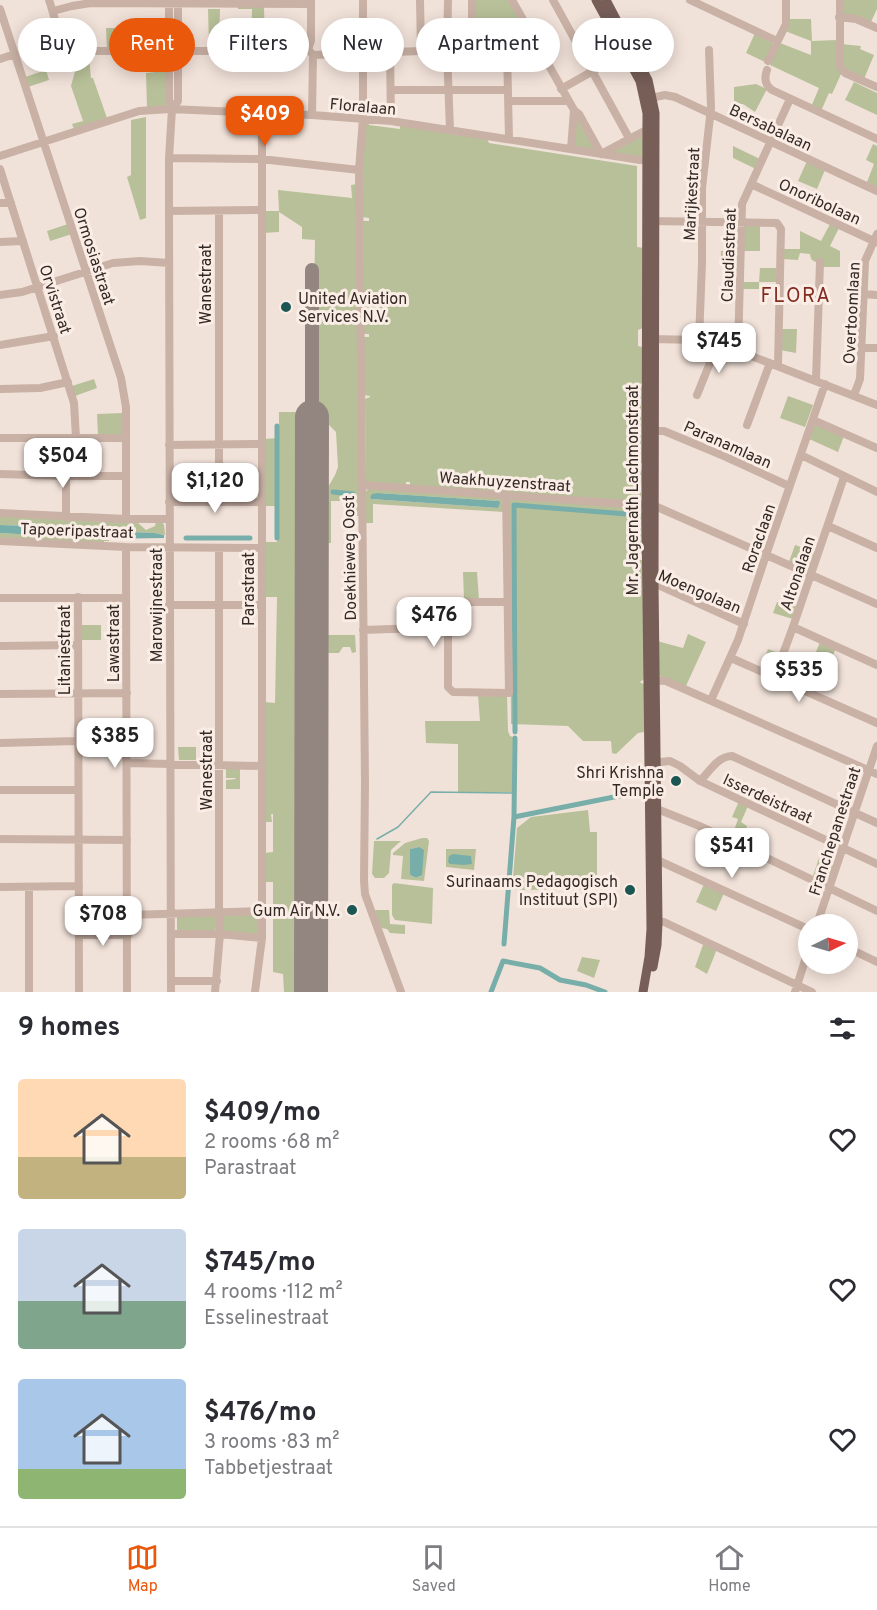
<!DOCTYPE html>
<html lang="en">
<head>
<meta charset="utf-8">
<style>
	:root { --surface:#fff; --page:#f7f7f7; --text:#2b2b33; --muted:#7c7c81; --line:#e1e1e2; --accent:#ea580c }
	body { margin:0; font-family:Overpass,sans-serif; background:var(--page); color:var(--text); height:100vh; display:flex; flex-direction:column; font-size:22px; white-space:nowrap }
	* { box-sizing:border-box; margin:0 }
	p { font-size:20px; color:var(--muted) }
	.icon { flex:none; width:33px; height:33px; fill:none; stroke:currentColor; stroke-width:2; stroke-linecap:round; stroke-linejoin:round }
	.map { position:relative; height:992px; overflow:hidden }
	.panel { display:flex; flex-direction:column; background:var(--surface); flex:1 }
	.panel>* { flex:none }
	.hud { position:absolute; left:18px; top:18px; width:842px; height:54px; display:flex; gap:12px }
	.needle { width:39px; rotate:85deg }
	.buttons { position:absolute; left:798px; top:914px; display:grid; gap:12px }
	.buttons a { display:grid; place-items:center; width:60px; height:60px; border-radius:50%; background:var(--surface); box-shadow:0 3px 15px #0003; font-size:30px }
	.price { position:absolute; translate:-50% -51px; padding:0 14px; border-radius:12px; background:#fff; color:#222; font-size:20px; line-height:39px; filter:drop-shadow(0 2px 3px #0008) }
	.price::after { content:''; position:absolute; left:50%; top:36px; width:18px; height:14px; margin-left:-9px; background:inherit; clip-path:polygon(0 0,100% 0,50% 100%) }
	.price.selected { background:var(--accent); color:#fff }
	ul { padding:0; list-style:none }
	li { display:flex; align-items:center; gap:18px; height:150px; padding:0 18px }
	li span { display:grid; place-items:center; flex:none; width:168px; height:120px; border-radius:6px; color:#555 }
	li>.icon { margin-inline-start:auto }
	span .icon { width:72px; height:72px; fill:#fffc; stroke-width:1 }
	li b { font-size:26px }
	h2 { display:flex; justify-content:space-between; align-items:center; height:72px; padding:0 18px; font-size:26px }
	.chip { padding:0 21px; border-radius:27px; background:var(--surface); box-shadow:0 3px 15px #0003; font-size:21px; line-height:54px }
	.chip.selected { background:var(--accent); color:#fff }
	.dock { display:flex; justify-content:space-around; align-items:center; height:84px; border-top:2px solid var(--line); background:var(--surface); font-size:16px; color:var(--muted) }
	.dock a { display:grid; justify-items:center; gap:3px }
	.dock .selected { color:var(--accent) }
	.map>svg:first-child { display:block }
</style>
</head>
<body>
<div class="map">
<svg width="877" height="992" viewBox="0 0 877 992">
	<rect width="100%" height="100%" fill="#f1e2d9"/>
	<!-- green -->
	<path fill="#b8c099" fill-rule="evenodd" d="M474 0H510L529 34V38L514 47 474 49Z
		M842 0H877V9L871 22 843 15Z
		M238 5H264L265 49H236L235 46 251 45 252 9H238Z
		M208 9H220L219 46H209Z
		M788 19H811L812 41 837 40 842 72 832 94 829 93 821 111 811 107 819 88 770 65 780 43 811 55V41L785 31Z
		M106 28H138L139 50H107Z
		M755 33 772 42 774 46 765 62 746 53Z
		M841 44 861 46 860 49 874 55 864 79 847 72 843 67Z
		M146 54H163L165 56 166 106 147 109 146 73 156 72V65H146Z
		M79 57H89L91 78H93L107 118 74 129 72 124 83 121 71 86Z
		M46 70 49 80 28 87 25 77Z
		M854 82 877 93V115L845 100Z
		M756 84 767 89 755 112 743 104H734V87Z
		M576 114 597 151 575 147 573 143Z
		M146 117V218L140 220 127 177 131 175V120Z
		M368 121 369 125 400 129V125L487 139 489 143 637 166V247L645 248 643 328 638 330V346L642 347 643 383 639 384V387L644 386 643 463H639V470H642L641 500 638 501 501 493 499 488V491L410 487V482H406V485L366 482 365 399 370 397V396L364 395 362 337H369V334H364V319H370L369 316H364L363 221H369V218L362 217 361 125Z
		M642 133 645 153 642 157 614 154 612 152Z
		M873 144 877 146V187L867 182 874 164 866 160Z
		M733 146 760 159 756 169 733 158Z
		M807 161 825 170 817 189 798 181Z
		M357 184 360 516H354V501H331V543H320V501L335 475 338 467 336 432 329 425 319 421 318 412V299L314 298 315 240 302 239V227L279 212V232L263 233V211H279L278 190 352 198 351 185Z
		M68 224 72 234 50 241 47 231Z
		M830 224 839 228 830 246 840 251V267H822V260L815 262 811 259 810 254 800 253 798 260 782 259V249H800V231L821 241Z
		M744 226H760V251H743Z
		M721 251H736L737 267H721Z
		M760 268H776V282H759V289H742V282H759Z
		M780 329H797L796 353 780 350Z
		M94 379 97 388 75 396 72 386Z
		M788 396 813 405 805 427 780 418Z
		M279 412H298L297 992H284L283 974 273 972V882H264V853L273 852V814H271L272 822H266L265 808V702L275 703 277 597H264L263 542H277V506H263V439L279 438Z
		M123 413V433L122 434 98 436 97 414Z
		M817 424 844 436 838 452 809 439 814 425Z
		M369 488 502 497 504 512 373 504V523H364V494ZM378 493 499 501 498 508 371 499 370 497Z
		M511 499 638 507 643 512V555L640 553V560H645L644 679 640 682 641 683 644 684V732L638 733 616 754 612 753 611 741H583L568 726 511 724 509 500Z
		M0 516 111 522H137L146 530 155 526 156 522H162L164 525 165 535 155 533 81 530 62 527 0 525Z
		M0 533 109 539V541H104V544L0 539Z
		M795 545 816 552 809 571 789 562Z
		M463 572H477L479 600H464Z
		M777 602 797 606 793 619 773 613Z
		M80 625H101V640H80Z
		M688 634 706 642 686 686 659 676 657 641 683 648Z
		M321 635H355L356 652 352 653 350 647H343L339 653H321Z
		M820 642 836 648 826 671 811 664Z
		M768 649 781 654 773 673 761 669Z
		M478 695H507L508 731 510 736 513 737 512 792H458V744L426 743 425 721H480Z
		M178 747H196V760H179Z
		M226 769H240V789H226V780L236 779 235 778H226Z
		M739 801 748 806 741 822 747 826 740 844 731 839 738 819 732 817Z
		M588 810 590 832H597V889L512 890 517 828 531 817Z
		M422 838H427L429 841 424 881 401 879 403 856 393 855V853L405 843ZM419 847 422 875C420 878 415 877 411 876L410 849Z
		M374 841H401L391 850 389 873 384 878H375L372 874Z
		M446 849H476L474 870 446 867Z
		M819 858 835 865 828 885 812 879Z
		M705 882 725 891 716 911 696 902Z
		M394 883 433 888 432 924 395 920 392 915V885Z
		M375 910H389L390 924 405 925V934L390 933 387 929 381 928Z
		M224 914H258L259 935 223 932 222 917Z
		M177 915 216 916V929L214 931H177Z
		M704 942 717 949 707 974 695 967Z
		M582 957 600 960 594 978 577 971Z"/>
	<!-- water -->
	<path fill="#78aea9" d="M378 493 499 501 500 503 498 508 371 499 370 497 372 494Z
		M0 525 62 527 81 530 155 533 164 535V538L104 539 0 533Z
		M419 847 424 850 422 875C419 878 412 878 410 874V849Z
		M453 854 471 856 472 864 464 865 450 864 448 862 449 856Z"/>
	<g fill="none" stroke-linecap="round" stroke-linejoin="round">
		<!-- stream -->
		<path stroke="#78aea9" stroke-width="1.5" d="M377 839 398 827 431 792 514 793"/>
		<!-- canal -->
		<path stroke="#78aea9" stroke-width="5" d="M333 492 353 494
			M186 538H250
			M277 538V426
			M515 732 514 505 639 515
			M514 817 634 793
			M504 944 514 817 515 738
			M491 992 503 961 540 968 560 980 586 985 605 992"/>
		<!-- taxiway -->
		<path stroke="#938680" stroke-width="14" d="M312 417V270
			M303 992 311 985"/>
		<!-- runway -->
		<path stroke="#938680" stroke-width="34" d="M311 992 312 417"/>
		<!-- minor -->
		<path stroke="#c9b1a5" stroke-width="8" d="M49 0C55 16 59 46 76 51H302L308 49
			M169 0V100L172 109 169 158V211L171 992
			M363 0V118L359 170 365 784 364 880 365 894 401 992
			M420 0 421 51
			M448 0 447 51 450 130
			M512 0 574 110 571 149
			M553 0 629 138
			M690 0 777 41
			M840 0V66L845 73 877 87
			M0 9 121 378 126 407V519
			M53 11 72 6 91 3 311 4
			M839 17 856 19 877 28
			M308 49 313 55 421 51 507 50 515 49 534 39
			M308 49 311 41V0
			M507 50 509 139
			M472 51V0
			M390 52 391 121
			M0 59 15 54
			M768 61 786 24V0
			M767 70C764 78 765 85 772 90L877 139
			M561 89 625 53
			M391 90H508
			M646 99 665 95 675 97 877 191
			M509 101H568
			M172 109 178 101V0
			M574 110 579 114 601 154 648 129
			M312 115 313 55
			M0 156 139 111 170 109 312 115 391 121 640 160 651 161
			M169 158 261 159 359 170
			M0 169 74 403 76 438
			M751 184 876 242
			M0 203H11
			M169 211 262 210
			M219 211V501
			M649 221 777 223 781 229 778 366
			M0 242 23 241
			M863 294 877 295
			M0 295 22 292 113 263 140 261 169 263
			M650 339 699 340 718 343 877 405
			M699 340 702 263V188L711 108 709 50
			M0 345 54 336
			M862 348H877
			M738 350 742 204 790 99
			M816 380 820 262
			M0 389 40 388 68 382
			M697 395 718 343
			M854 395 860 379 865 261 877 234
			M813 420 877 448
			M747 425 770 363
			M649 431H664L724 456 789 486
			M0 438H126
			M66 438V517
			M169 445 261 444
			M801 455 877 492
			M0 474 66 476H126
			M362 485 655 506 877 604
			M506 494 509 693 453 692 448 687V609L454 602H508
			M169 502H261
			M0 513 126 519H169
			M828 526 877 548
			M0 541 126 547 261 548
			M126 547 127 992
			M649 583H654L744 624
			M78 597 79 992
			M0 598H126
			M169 605H262
			M793 627 877 665
			M363 630 448 627
			M0 646 77 645
			M731 658 877 723
			M774 678 793 627 844 477
			M649 680 666 681 877 774
			M0 694 127 693
			M711 700 738 640 766 555 825 384
			M0 743 78 741
			M127 763 261 766
			M651 763 670 761 680 766 700 781 877 864
			M700 781C709 772 718 756 732 756L877 823
			M0 790H78
			M657 809 702 827 877 911
			M0 839 127 840
			M655 859 808 929
			M0 887 79 886
			M29 887V992
			M128 915 261 911
			M653 921 664 922 812 992
			M817 924 877 746
			M171 934H220L262 938
			M79 935H128
			M848 948 877 962
			M171 981H217
			M215 992 220 934 219 912V548
			M255 992 262 938V113
			M795 992 808 951"/>
		<!-- major -->
		<path stroke="#775e57" stroke-width="9" d="M596 0 640 81 647 113 646 521 651 929 649 957 643 992
			M606 0 648 80 655 113 654 583 658 922 657 945 653 967"/>
	</g>
	<!-- markers -->
	<g fill="#1c5652" stroke="#f9ede5" stroke-width="2">
		<circle cx="286" cy="307" r="6"/>
		<circle cx="676" cy="781" r="6"/>
		<circle cx="630" cy="890" r="6"/>
		<circle cx="352" cy="910" r="6"/>
	</g>
	<g text-anchor="middle" stroke-width="6" stroke-linejoin="round" paint-order="stroke">
		<!-- street labels -->
		<g font-size="16" fill="#352926" stroke="#f9ede5">
			<text transform="translate(363 106) rotate(5)" y="6">Floralaan</text>
			<text transform="translate(771 127) rotate(25)" y="6">Bersabalaan</text>
			<text transform="translate(691 194) rotate(-87)" y="6">Marijkestraat</text>
			<text transform="translate(820 201) rotate(25)" y="6">Onoribolaan</text>
			<text transform="translate(728 255) rotate(-88)" y="6">Claudiastraat</text>
			<text transform="translate(95 256) rotate(72)" y="6">Ormosiastraat</text>
			<text transform="translate(205 284) rotate(-90)" y="6">Wanestraat</text>
			<text transform="translate(56 299) rotate(72)" y="6">Orvistraat</text>
			<text transform="translate(851 313) rotate(-87)" y="6">Overtoomlaan</text>
			<text transform="translate(728 444) rotate(24)" y="6">Paranamlaan</text>
			<text transform="translate(505 481) rotate(4)" y="6">Waakhuyzenstraat</text>
			<text transform="translate(632 490) rotate(-90)" y="6">Mr. Jagernath Lachmonstraat</text>
			<text transform="translate(77 530) rotate(2)" y="6">Tapoeripastraat</text>
			<text transform="translate(758 538) rotate(-71)" y="6">Roraclaan</text>
			<text transform="translate(349 558) rotate(-91)" y="6">Doekhieweg Oost</text>
			<text transform="translate(797 573) rotate(-71)" y="6">Altonalaan</text>
			<text transform="translate(248 589) rotate(-90)" y="6">Parastraat</text>
			<text transform="translate(700 591) rotate(23)" y="6">Moengolaan</text>
			<text transform="translate(156 605) rotate(-90)" y="6">Marowijnestraat</text>
			<text transform="translate(113 643) rotate(-90)" y="6">Lawastraat</text>
			<text transform="translate(64 650) rotate(-90)" y="6">Litaniestraat</text>
			<text transform="translate(206 770) rotate(-90)" y="6">Wanestraat</text>
			<text transform="translate(768 798) rotate(25)" y="6">Isserdeistraat</text>
			<text transform="translate(834 831) rotate(-72)" y="6">Franchepanestraat</text>
		</g>
		<!-- poi labels -->
		<g font-size="16" fill="#352926" stroke="#f9ede5" text-anchor="end">
			<text x="298" y="304" text-anchor="start">United Aviation<tspan x="298" dy="18">Services N.V.</tspan></text>
			<text x="664" y="778">Shri Krishna<tspan x="664" dy="18">Temple</tspan></text>
			<text x="618" y="887">Surinaams Pedagogisch<tspan x="618" dy="18">Instituut (SPI)</tspan></text>
			<text x="340" y="916">Gum Air N.V.</text>
		</g>
		<!-- quarter labels -->
		<g font-size="20" letter-spacing="1.5" fill="#832a20" stroke="#f9ede5">
			<text x="796" y="302">FLORA</text>
		</g>
	</g>
</svg>
<div class="buttons">
<a><svg class="needle" viewBox="-14 -14 28 28"><path d="M0-13l5 13h-10z" fill="#e53935"/><path d="M0 13l5-13h-10z" fill="#7c7c81"/></svg></a>
</div>
<b class="price selected" style="left:265px;top:147px">$409</b>
<b class="price" style="left:719px;top:374px">$745</b>
<b class="price" style="left:63px;top:489px">$504</b>
<b class="price" style="left:215px;top:514px">$1,120</b>
<b class="price" style="left:434px;top:648px">$476</b>
<b class="price" style="left:799px;top:703px">$535</b>
<b class="price" style="left:115px;top:769px">$385</b>
<b class="price" style="left:732px;top:879px">$541</b>
<b class="price" style="left:103px;top:947px">$708</b>
<div class="hud">
<a class="chip">Buy</a>
<a class="chip selected">Rent</a>
<a class="chip">Filters</a>
<a class="chip">New</a>
<a class="chip">Apartment</a>
<a class="chip">House</a>
</div>
</div>
<section class="panel">
<h2>9 homes<svg class="icon" aria-label="filters" viewBox="0 0 24 24"><path d="M4 7h16M4 17h16"/><circle cx="9" cy="7" r="2"/><circle cx="15" cy="17" r="2"/></svg></h2>
<ul>
<li><span style="background:linear-gradient(#ffd9b3 65%,#c2b280 0)"><svg class="icon" aria-label="home" viewBox="0 0 24 24"><path d="M3 11l9-7 9 7M6 9v11h12V9"/></svg></span><div><b>$409/mo</b><p>2 rooms · 68 m²</p><p>Parastraat</p></div><svg class="icon" aria-label="heart" viewBox="0 0 24 24"><path d="M12 20l-8-8c-3-5 5-10 8-4 3-6 11-1 8 4z"/></svg></li>
<li><span style="background:linear-gradient(#c9d6e8 60%,#7fa58c 0)"><svg class="icon" aria-label="home" viewBox="0 0 24 24"><path d="M3 11l9-7 9 7M6 9v11h12V9"/></svg></span><div><b>$745/mo</b><p>4 rooms · 112 m²</p><p>Esselinestraat</p></div><svg class="icon" aria-label="heart" viewBox="0 0 24 24"><path d="M12 20l-8-8c-3-5 5-10 8-4 3-6 11-1 8 4z"/></svg></li>
<li><span style="background:linear-gradient(#a9c7e8 75%,#8fb573 0)"><svg class="icon" aria-label="home" viewBox="0 0 24 24"><path d="M3 11l9-7 9 7M6 9v11h12V9"/></svg></span><div><b>$476/mo</b><p>3 rooms · 83 m²</p><p>Tabbetjestraat</p></div><svg class="icon" aria-label="heart" viewBox="0 0 24 24"><path d="M12 20l-8-8c-3-5 5-10 8-4 3-6 11-1 8 4z"/></svg></li>
</ul>
</section>
<nav class="dock">
<a class="selected"><svg class="icon" aria-label="map" viewBox="0 0 24 24"><path d="M3 6l6-2 6 2 6-2v14l-6 2-6-2-6 2zM9 4v14M15 6v14"/></svg>Map</a>
<a><svg class="icon" aria-label="saved" viewBox="0 0 24 24"><path d="M7 4h10v16l-5-4-5 4z"/></svg>Saved</a>
<a><svg class="icon" aria-label="home" viewBox="0 0 24 24"><path d="M3 11l9-7 9 7M6 9v11h12V9"/></svg>Home</a>
</nav>
</body>
</html>
